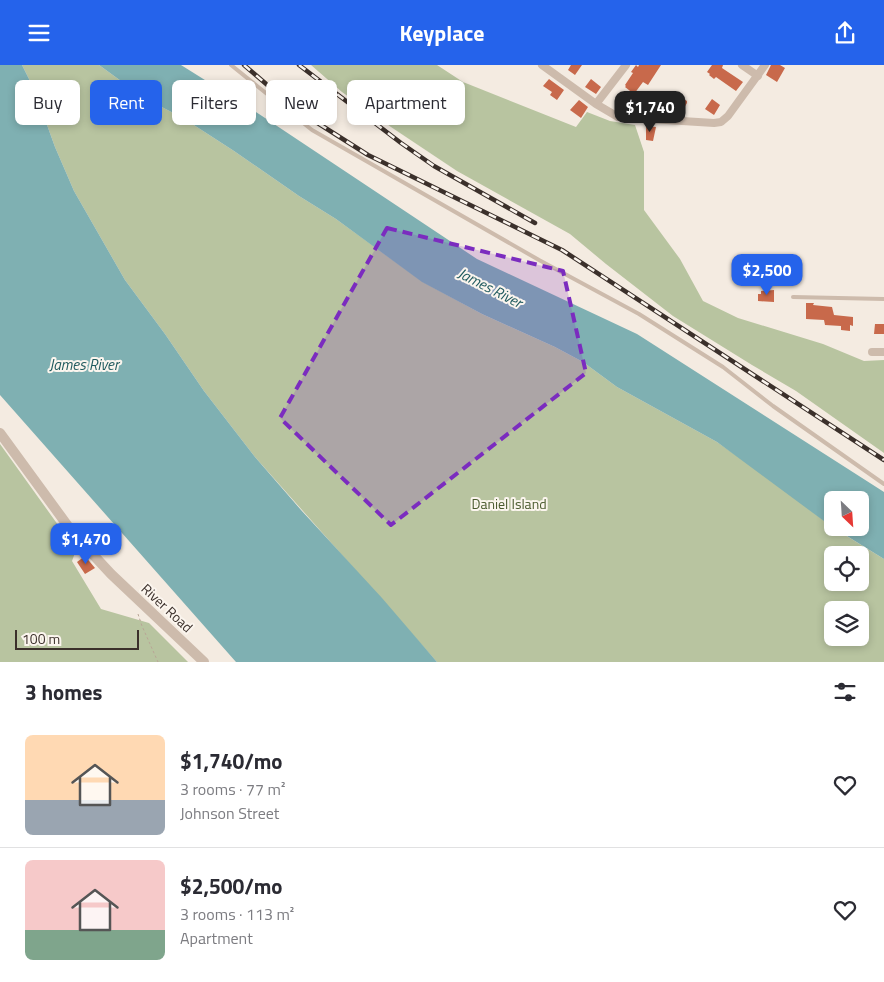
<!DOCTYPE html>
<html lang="en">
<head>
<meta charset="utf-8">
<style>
	:root { --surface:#fff; --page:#f2f2f3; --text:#2b2b33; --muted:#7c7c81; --line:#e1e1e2; --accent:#2563eb }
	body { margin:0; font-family:"Titillium Web",sans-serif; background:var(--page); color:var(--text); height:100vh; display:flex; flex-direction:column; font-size:19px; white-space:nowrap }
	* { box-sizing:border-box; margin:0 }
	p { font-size:16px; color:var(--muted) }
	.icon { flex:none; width:28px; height:28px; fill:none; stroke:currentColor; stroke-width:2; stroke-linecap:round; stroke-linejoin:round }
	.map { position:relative; height:597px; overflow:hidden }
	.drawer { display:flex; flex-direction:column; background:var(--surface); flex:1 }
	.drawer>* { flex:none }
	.banner { position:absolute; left:15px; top:15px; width:500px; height:45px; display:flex; gap:10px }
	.needle { width:32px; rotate:155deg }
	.controls { position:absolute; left:824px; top:426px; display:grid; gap:10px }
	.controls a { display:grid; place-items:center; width:45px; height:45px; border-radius:8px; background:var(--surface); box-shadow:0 2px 8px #0003; font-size:25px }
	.scale { position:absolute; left:15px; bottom:12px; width:124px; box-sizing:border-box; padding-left:5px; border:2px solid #3b302b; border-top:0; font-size:14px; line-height:18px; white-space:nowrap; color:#3b302b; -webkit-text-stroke:4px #fbf5ee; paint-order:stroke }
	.price { position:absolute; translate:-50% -42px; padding:0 11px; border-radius:10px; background:var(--accent); color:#fff; font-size:16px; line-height:32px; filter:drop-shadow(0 1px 2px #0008) }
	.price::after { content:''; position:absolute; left:50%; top:30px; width:15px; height:11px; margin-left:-8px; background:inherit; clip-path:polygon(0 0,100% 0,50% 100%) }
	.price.selected { background:#222; color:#fff }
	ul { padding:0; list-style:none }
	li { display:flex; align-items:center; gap:15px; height:125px; padding:0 25px }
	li+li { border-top:1px solid var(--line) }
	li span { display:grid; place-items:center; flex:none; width:140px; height:100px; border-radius:8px; color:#555 }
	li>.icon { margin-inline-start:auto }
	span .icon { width:60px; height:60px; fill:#fffc; stroke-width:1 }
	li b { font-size:21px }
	h2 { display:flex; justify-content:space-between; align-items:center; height:60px; padding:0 25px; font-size:21px }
	.chip { padding:0 18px; border-radius:8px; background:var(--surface); box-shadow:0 2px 8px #0003; font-size:18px; line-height:45px }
	.chip.selected { background:var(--accent); color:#fff }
	header { display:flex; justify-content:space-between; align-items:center; height:65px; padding:0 25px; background:var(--accent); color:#fff; font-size:22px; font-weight:700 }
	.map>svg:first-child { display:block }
</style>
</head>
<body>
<header><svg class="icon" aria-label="menu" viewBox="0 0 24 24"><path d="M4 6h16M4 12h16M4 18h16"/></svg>Keyplace<svg class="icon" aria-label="share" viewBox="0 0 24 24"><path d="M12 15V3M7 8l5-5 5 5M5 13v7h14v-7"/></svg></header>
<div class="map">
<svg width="884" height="597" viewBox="0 0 884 597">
	<rect width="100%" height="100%" fill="#f4ebe1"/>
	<!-- green -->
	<path fill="#b8c4a0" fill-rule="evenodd" d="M22 0H99L132 24 154 38 183 53 234 86 299 131 336 154 423 217 482 249 555 282 583 297 617 322 717 377 781 422 832 462 884 494V597H437L255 392 204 326 165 269 125 215 74 126 55 82 34 24ZM832 490H860V518H832ZM832 545H860V572H832Z
		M311 0H437L463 17 576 62 587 47 610 56 635 60 644 87V145L680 194 703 236 738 253 823 279 864 296 884 295V388L796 326 752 300 673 251 606 199 570 169 457 106 391 62 342 27Z
		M0 379 76 485 72 496 101 544 149 558 188 597H0Z"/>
	<!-- water -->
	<path fill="#7fb0b2" d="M0 0H22L34 24 55 82 74 126 125 215 165 269 204 326 255 392 301 445 382 533 437 597H236L0 330Z
		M99 0H181L259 49 477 194 637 269 884 427V494L834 463 860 462V435H832V462L717 377 617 322 583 297 555 282 482 249 422 217 336 154 299 131 234 86 183 53 154 38 132 24Z"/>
	<!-- building -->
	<path fill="#c8694b" d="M571 0H582L575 10 568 5Z
		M636 0 638 2 639 0H661L648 20 643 17 634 29 625 22 626 21 625 20 633 8 631 7Z
		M712 0H723L722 3 743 17 736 26 716 12 714 14 709 10 710 9 707 7Z
		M771 0H780L785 3 777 17 766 10Z
		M549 14 564 25 557 35 550 30 552 27 543 21Z
		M591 14 601 22 596 29 585 22Z
		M680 32 687 36V38L681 48 679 49 672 45V43L678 33Z
		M712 34 720 40 714 50 705 44Z
		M579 35 588 42 581 53 570 45Z
		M646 61 656 62 653 76 646 75Z
		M774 225V237L758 236V229H761V226Z
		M806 238H814L813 240 832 242 834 250 853 252V261L850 260V266L841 265V261L825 260 824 255 806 254Z
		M875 259H884V269H874Z
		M85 491 95 503 85 509 77 497Z"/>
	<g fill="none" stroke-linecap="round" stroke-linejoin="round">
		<!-- path -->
		<path stroke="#b9a596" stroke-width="1" stroke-dasharray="2.5 2.5" stroke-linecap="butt" d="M138 549 142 561 158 597"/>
		<!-- service -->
		<path stroke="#cdbbac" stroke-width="4" d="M231 0 312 65 539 195 639 249 723 302 773 341 884 419
			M793 232 884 234"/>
		<!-- minor -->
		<path stroke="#cdbbac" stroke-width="8" d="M542 0 596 39 618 52 714 58 721 57 728 51 765 0
			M742 0 758 11
			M596 39 626 0
			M872 287H884"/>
		<!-- tertiary -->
		<path stroke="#cdbbac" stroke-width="10" d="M0 368 73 468 111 509 204 597"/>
		<!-- rail casing -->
		<g stroke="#3b302b" stroke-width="4.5">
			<path id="rail" d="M244 0 272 24 316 57 368 90 562 185 884 395
				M299 0 401 78 434 101 535 158"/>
		</g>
		<!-- rail -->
		<use href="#rail" stroke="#fbf5ee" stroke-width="2.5" stroke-dasharray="8" stroke-linecap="butt"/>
	</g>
	<!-- marked area -->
	<path fill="#7b2cbf" fill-opacity="0.2" stroke="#7b2cbf" stroke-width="4" stroke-dasharray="10 6" stroke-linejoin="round" d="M387 163 563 206 586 308 391 460 280 353Z"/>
	<g text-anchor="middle" stroke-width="4" stroke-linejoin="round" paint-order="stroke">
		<!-- park labels -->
		<g font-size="14" fill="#4a5a2e" stroke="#fbf5ee">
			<text x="509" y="444">Daniel Island</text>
		</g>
		<!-- street labels -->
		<g font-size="14" fill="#3b302b" stroke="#fbf5ee">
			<text transform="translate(167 543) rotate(43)" y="5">River Road</text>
		</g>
		<!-- water labels -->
		<g font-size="15" font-style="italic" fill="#1f5a5e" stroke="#fbf5ee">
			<text transform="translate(490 223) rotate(27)" y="5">James River</text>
			<text x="84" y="305">James River</text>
		</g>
	</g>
</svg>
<div class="controls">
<a><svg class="needle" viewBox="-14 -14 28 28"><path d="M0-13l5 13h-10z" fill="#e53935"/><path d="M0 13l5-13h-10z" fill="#7c7c81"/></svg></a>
<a><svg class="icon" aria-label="locate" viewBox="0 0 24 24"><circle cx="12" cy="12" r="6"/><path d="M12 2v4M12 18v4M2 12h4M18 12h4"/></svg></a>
<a><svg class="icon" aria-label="layers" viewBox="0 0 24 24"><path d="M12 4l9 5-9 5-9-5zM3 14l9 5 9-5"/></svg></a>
</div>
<div class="scale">100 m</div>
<b class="price selected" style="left:650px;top:68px">$1,740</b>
<b class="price" style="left:767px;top:231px">$2,500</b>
<b class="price" style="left:86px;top:500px">$1,470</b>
<div class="banner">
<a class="chip">Buy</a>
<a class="chip selected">Rent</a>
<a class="chip">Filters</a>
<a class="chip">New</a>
<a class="chip">Apartment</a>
</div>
</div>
<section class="drawer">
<h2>3 homes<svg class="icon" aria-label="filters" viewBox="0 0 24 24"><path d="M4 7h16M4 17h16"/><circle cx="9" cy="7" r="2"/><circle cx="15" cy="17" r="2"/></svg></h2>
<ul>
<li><span style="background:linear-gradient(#ffd9b3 65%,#9aa5b1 0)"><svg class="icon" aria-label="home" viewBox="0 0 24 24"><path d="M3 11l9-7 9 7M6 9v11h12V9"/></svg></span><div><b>$1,740/mo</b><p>3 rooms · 77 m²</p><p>Johnson Street</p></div><svg class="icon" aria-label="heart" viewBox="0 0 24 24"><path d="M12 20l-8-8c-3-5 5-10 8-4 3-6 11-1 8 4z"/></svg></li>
<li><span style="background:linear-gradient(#f6c9c9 70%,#7fa58c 0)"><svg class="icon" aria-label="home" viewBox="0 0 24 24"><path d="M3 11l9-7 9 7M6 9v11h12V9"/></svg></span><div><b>$2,500/mo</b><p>3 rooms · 113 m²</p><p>Apartment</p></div><svg class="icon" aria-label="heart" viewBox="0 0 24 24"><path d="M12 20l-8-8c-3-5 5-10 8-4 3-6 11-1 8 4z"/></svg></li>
</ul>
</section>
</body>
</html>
